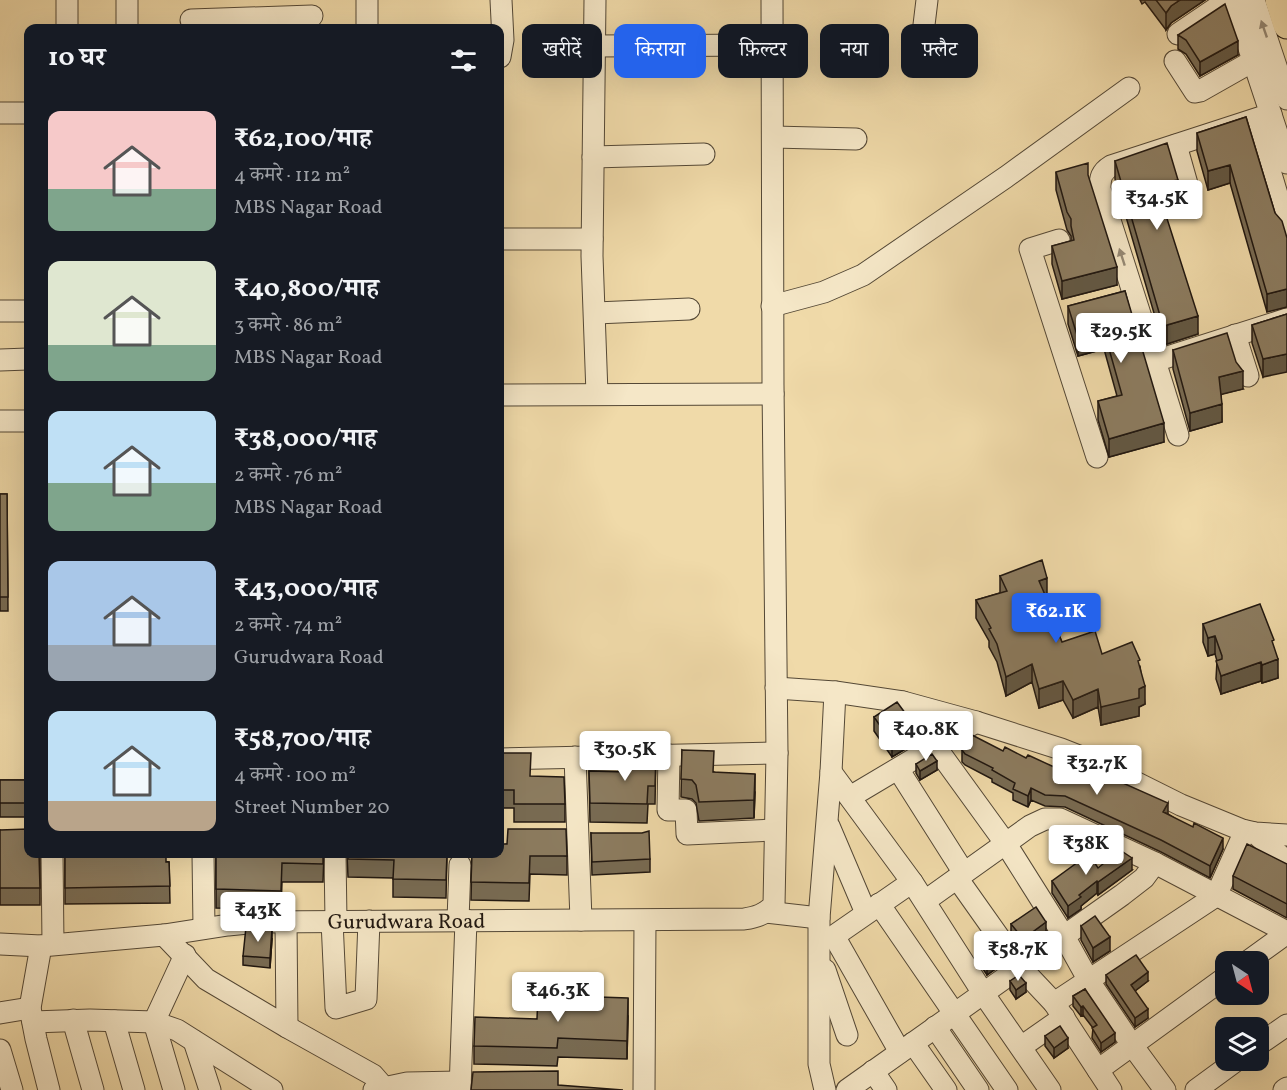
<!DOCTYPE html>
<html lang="hi">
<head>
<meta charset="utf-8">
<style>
	:root { --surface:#171b24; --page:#20242c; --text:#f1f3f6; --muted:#9ea1a6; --accent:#2563eb }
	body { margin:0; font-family:Vollkorn,"Noto Serif Devanagari",serif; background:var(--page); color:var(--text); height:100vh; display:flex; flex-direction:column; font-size:22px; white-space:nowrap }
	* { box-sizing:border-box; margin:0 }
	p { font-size:20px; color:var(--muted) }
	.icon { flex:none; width:33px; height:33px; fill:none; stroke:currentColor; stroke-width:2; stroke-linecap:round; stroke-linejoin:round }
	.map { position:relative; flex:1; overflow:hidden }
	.side { position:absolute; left:24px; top:24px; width:480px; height:834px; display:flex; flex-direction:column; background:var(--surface); border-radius:12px; box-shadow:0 6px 24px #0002 }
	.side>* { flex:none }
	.top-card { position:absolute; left:522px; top:24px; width:570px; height:54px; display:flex; gap:12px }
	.needle { width:39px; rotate:144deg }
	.tools { position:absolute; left:1215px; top:951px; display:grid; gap:12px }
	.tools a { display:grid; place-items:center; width:54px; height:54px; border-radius:12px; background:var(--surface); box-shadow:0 6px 24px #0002; font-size:30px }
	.price { position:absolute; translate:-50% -51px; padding:0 14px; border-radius:6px; background:#fff; color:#222; font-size:20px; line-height:39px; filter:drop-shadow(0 2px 3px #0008) }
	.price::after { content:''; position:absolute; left:50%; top:36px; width:18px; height:14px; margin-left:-9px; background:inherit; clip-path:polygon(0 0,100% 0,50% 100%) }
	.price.active { background:var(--accent); color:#fff }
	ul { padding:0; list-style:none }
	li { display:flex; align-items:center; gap:18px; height:150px; padding:0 24px }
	li span { display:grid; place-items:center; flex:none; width:168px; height:120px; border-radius:12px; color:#555 }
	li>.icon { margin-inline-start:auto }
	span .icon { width:72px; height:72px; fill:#fffc; stroke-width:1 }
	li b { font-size:26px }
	h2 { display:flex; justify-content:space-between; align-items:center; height:72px; padding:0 24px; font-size:26px }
	.chip { padding:0 21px; border-radius:12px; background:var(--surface); box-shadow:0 6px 24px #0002; font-size:21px; line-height:54px }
	.chip.active { background:var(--accent); color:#fff }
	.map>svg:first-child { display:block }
</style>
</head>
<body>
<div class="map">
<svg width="1287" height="1090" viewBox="0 0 1287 1090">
	<rect width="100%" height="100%" fill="#f0daa9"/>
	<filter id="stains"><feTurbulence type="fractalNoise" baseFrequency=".00333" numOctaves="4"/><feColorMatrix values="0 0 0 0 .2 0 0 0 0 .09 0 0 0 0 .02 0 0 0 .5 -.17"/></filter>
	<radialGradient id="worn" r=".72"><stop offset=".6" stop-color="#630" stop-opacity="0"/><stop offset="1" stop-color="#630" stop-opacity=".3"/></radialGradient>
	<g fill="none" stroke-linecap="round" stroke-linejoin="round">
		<!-- minor casing -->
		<g stroke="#544836" stroke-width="23">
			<g id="minor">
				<path d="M127 0V28"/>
				<path d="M367 0V28"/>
				<path d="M595 0 592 256 597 394"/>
				<path d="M1233 0 1287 163"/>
				<path d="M1254 0 1287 99"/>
				<path d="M191 20 312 16"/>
				<path d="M67 28V0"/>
				<path d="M1178 34 1228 0"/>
				<path d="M594 46 773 45"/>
				<path d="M500 57 503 40 501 0"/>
				<path d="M920 58 927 0"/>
				<path d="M1175 61 1195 92 1200 91 1253 61"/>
				<path d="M0 113H28"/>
				<path d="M1271 114 1111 166C1101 172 1100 178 1100 189L1155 361 1287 319"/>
				<path d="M1255 120 1287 228"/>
				<path d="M773 137 856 139"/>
				<path d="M1176 145 1189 191"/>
				<path d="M593 157 704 154"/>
				<path d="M500 239H592"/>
				<path d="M1059 240 1030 249 1097 457"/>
				<path d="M772 306 824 292 863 275 1006 177 1129 88"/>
				<path d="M0 311H28"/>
				<path d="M596 313 689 309"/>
				<path d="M1235 335 1248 376"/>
				<path d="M0 360 28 359"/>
				<path d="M1155 361 1178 435"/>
				<path d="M500 395 773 394"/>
				<path d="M0 421H28"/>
				<path d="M776 688 835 692 903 702 976 722 1061 749 1099 764 1181 805 1242 830 1255 833 1287 835"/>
				<path d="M903 702 1006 844 1064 936 1089 981 1132 1045 1165 1090"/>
				<path d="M669 755 668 810H686L687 834 775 830"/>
				<path d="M575 757 581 920"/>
				<path d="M500 759 777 753"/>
				<path d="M898 769 964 873"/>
				<path d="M831 772 912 882 983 993 1050 1090"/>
				<path d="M850 797 976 722"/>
				<path d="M829 826 866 913"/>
				<path d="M1255 833 1287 862"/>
				<path d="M52 854 53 944"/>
				<path d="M203 854 204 928"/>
				<path d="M335 854 336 921"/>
				<path d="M957 878 1020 967 1054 1003"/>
				<path d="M925 901 1030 826 1045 819H1060L1155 863 1287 932"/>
				<path d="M879 904 1007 1090"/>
				<path d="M766 912 819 918"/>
				<path d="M458 920 460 865"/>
				<path d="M332 921 336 1008 366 999 369 921"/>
				<path d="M164 935 206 979 287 1027 286 922"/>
				<path id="s1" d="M0 944 41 946 164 935 228 925 259 922 744 919C756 917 764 915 774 905L777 753 773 385 772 0"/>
				<path d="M41 946 30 1008 36 1039 49 1090"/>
				<path d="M1247 962 1287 933"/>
				<path d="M825 970 847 1035"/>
				<path d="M0 1013 30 1008"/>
				<path d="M73 1020 93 1090"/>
				<path d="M114 1021 134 1090"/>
				<path d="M33 1022 90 1020 154 1022 177 1030 272 1090"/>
				<path d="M287 1027 373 1075 386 1090"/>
				<path d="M935 1027 978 1090"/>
				<path d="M194 1041 210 1090"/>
				<path d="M913 1043 946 1090"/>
				<path d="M1258 1045 1287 1025"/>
				<path d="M1021 1047 1064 1017"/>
				<path d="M0 1050 12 1090"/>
				<path d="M900 1052 834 936 912 882"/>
				<path d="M1098 1070 1226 977"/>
				<path d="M873 1071 886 1090"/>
				<path d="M174 1090 154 1022 185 955"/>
				<path d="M374 1090 407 1083 460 1082"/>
				<path d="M460 1090 466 920"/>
				<path d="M644 1090 645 921"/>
				<path d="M825 1090 819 1064V918L831 772 835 692"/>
				<path d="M847 1090 1122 895 1144 878 1155 863"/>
				<path d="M1111 1090 1054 1003 1216 896 1245 831"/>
				<path d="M1196 1090 1237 1060"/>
				<path d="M1284 1090 1287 1088"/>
			</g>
		</g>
		<!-- major casing -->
		<g stroke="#201710" stroke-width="29">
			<path id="major" d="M1279 0 1287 25"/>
		</g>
		<!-- minor -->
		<use href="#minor" stroke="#f5e7c7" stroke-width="21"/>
		<!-- major -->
		<use href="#major" stroke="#f0daa9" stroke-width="27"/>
	</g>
	<!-- wall -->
	<path fill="#786b53" stroke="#201710" stroke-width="1.5" d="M1140 0H1205L1171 23 1166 30 1145 2 1142 4Z
		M1178 35 1238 55 1200 76 1186 54 1178 49Z
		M1246 117 1275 213 1267 312 1230 183 1208 190 1197 151V133Z
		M1115 161 1178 180V199L1161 202 1198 334 1167 344H1163L1115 179Z
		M1056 172 1117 285 1062 299 1052 264V246L1071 241V236L1067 230 1056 190Z
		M1125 291 1164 442 1109 457 1098 420V401L1117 396 1104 349 1078 356 1068 324V306Z
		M1287 314 1263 377 1252 343V325Z
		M1173 350 1243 389 1221 394 1222 422 1190 431 1173 369Z
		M0 494H7L8 611H0Z
		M1000 576 1047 597 1052 619 1062 642 1140 666 1145 704 1139 707V716L1101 725 1098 707 1073 718 1063 700 1039 708 1032 682 1006 696 997 662 989 647V641L976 618V600L1000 593Z
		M1203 624 1274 648 1278 678 1262 683 1261 681 1221 694 1216 679 1217 661 1215 654 1208 656 1203 642Z
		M874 717 917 742 892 757 874 731Z
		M682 750 714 772 755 792 754 818 699 821 696 803 692 799 681 797Z
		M962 750 1003 751 1054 767 1168 814 1223 849 1210 878 1161 852 1065 807 1045 806 1031 800 1028 807 1013 800V793L992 782V779L965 765 962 762Z
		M500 753 565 804V822H514V808H500Z
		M656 753 655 804H648L647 823 590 822 589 771 627 772Z
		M916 764 937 770 920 780 916 773Z
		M0 780H28V817H0Z
		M0 830 40 854V905H0Z
		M591 833 650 859V872L592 875Z
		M507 844 567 856V875L530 874 529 901 471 900 472 854Z
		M65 854 169 862 170 903 65 904Z
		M216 854H324L323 882H282L281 909 216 908Z
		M347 854H447L446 898 393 897V878L348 877Z
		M1287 864V918L1233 889V876Z
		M1098 868 1132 870 1098 895 1097 893 1081 906V909L1068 918 1052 893V881Z
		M1011 924 1046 931 1023 949 1011 933Z
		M1081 926 1110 951 1093 962 1081 940Z
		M272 939 270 968 243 965V956Z
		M981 957 1002 964 987 975 981 966Z
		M1106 975 1148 981 1135 991 1148 1018 1135 1027 1106 984Z
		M1010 981 1026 992 1016 999 1010 990Z
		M1085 989 1115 1042 1101 1052 1092 1038 1093 1028 1083 1015 1081 1016 1073 1006V996Z
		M628 1016 627 1059 558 1057 557 1066 474 1064V1046L537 1019Z
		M1045 1036 1068 1048 1054 1058 1045 1046Z"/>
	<!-- shaded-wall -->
	<path fill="#625743" stroke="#201710" stroke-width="1.5" d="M1180 0H1205L1171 23 1166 30V13L1171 6Z
		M1238 41V55L1200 76V62Z
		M1230 165V183L1208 190V171Z
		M1117 267V285L1062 299V281Z
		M1287 289V307L1267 312V294Z
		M1198 316V334L1167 344V325Z
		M1104 331V349L1078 356V338Z
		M1287 354V372L1263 377V359Z
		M1243 371V389L1219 395V377Z
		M1222 404V422L1190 431V413Z
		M1164 423V442L1109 457V439Z
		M1047 578V597L1039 599V581Z
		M1215 636V654L1208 656V638Z
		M1278 659V678L1262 683V665Z
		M1261 662V681L1221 694V676Z
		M1032 664V682L1006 696V677Z
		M1063 681V700L1039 708V689Z
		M1145 686V704L1139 707V716L1101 725V707Z
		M1098 689V707L1073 718V700Z
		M917 729V742L892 757V743Z
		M937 761V770L920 780V771Z
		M755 774V792L754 818V800Z
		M1031 788V800L1028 807V796Z
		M1168 803V814L1163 812Z
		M1223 838V849L1210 878V866Z
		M1132 858V870L1098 895V882Z
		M1097 881V893L1081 906V909L1068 918V906L1079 895Z
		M1046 922V931L1023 949V939Z
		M272 929V939L270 968V958Z
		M1110 937V951L1093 962V948Z
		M1002 955V964L987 975V966Z
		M1148 972V981L1131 994V985Z
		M1026 983V992L1016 999V990Z
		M628 998V1016L627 1059V1041Z
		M1083 1006V1015L1081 1016V1007Z
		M1148 1009V1018L1135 1027V1018Z
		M1115 1033V1042L1101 1052V1043Z
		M1068 1038V1048L1054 1058V1048Z"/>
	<!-- building -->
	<path fill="#8c7c60" stroke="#201710" stroke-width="1.5" d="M1156 0H1180L1171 6 1166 13Z
		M1225 4 1238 41 1200 62 1186 40 1178 35Z
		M1246 117 1275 213 1282 221 1287 238V289L1267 294 1230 165 1208 171 1197 133Z
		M1167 143 1178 180 1156 184 1198 316 1167 325 1163 326 1115 161Z
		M1088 163V175L1117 267 1062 281 1052 246 1074 240 1071 226V219L1067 212 1056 172Z
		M1125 291 1164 423 1109 439 1098 401 1122 395 1104 331 1078 338 1068 306Z
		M1287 314V354L1263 359 1252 325Z
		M1227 333 1236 362 1243 371 1219 377 1222 404 1190 413 1173 350Z
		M0 494H7L8 597H0Z
		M1042 560 1047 578 1039 581 1052 611 1049 612 1062 642 1095 631 1102 654 1132 642 1140 660 1138 661 1145 686 1139 689V698L1101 707 1098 689 1073 700 1063 681 1039 689 1032 664 1006 677 997 644 989 629 991 628 976 600 1007 591 1000 576Z
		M1260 604 1274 640 1272 641 1278 659 1262 665 1261 662 1221 676 1216 661 1222 659V656L1215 636 1208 638 1203 624Z
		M897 702 917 729 892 743 874 717Z
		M970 734 1003 751 1005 747 1026 758 1028 755 1054 767 1060 755 1168 803 1163 812 1193 827 1194 823 1223 838 1210 866 1161 840 1065 796 1045 795 1031 788 1028 796 1013 789 1015 783 992 770 993 768 965 754 962 750Z
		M682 750 714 751 713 772 755 774 754 800 699 802 696 785 692 780 681 779Z
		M627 752 656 753 655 786H648L647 804 590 803 589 771 627 772Z
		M500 753H531L530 776 564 777 565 804H514V790H500Z
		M932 754 937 761 920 771 916 764Z
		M0 780H28V803H0Z
		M28 829V854H39L40 888H0V830Z
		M508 829H566L567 856H530L529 883 471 882 472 854H500V844H507Z
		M649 831 650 859 592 862 591 833H642Z
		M1247 844 1287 864V904L1233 876Z
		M1120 850 1132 858 1098 882 1097 881 1079 895 1081 897 1068 906 1052 881 1089 854 1098 868Z
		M65 854H166V862H169L170 886 65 888Z
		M216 854H323V864L282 863 281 891 216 889Z
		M348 854H447L446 880 393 879 394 860 348 859Z
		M1036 907 1046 922 1023 939 1011 924Z
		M1095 916 1110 937 1093 948 1081 926Z
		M246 927 272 929 270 958 243 956Z
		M996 946 1002 955 987 966 981 957Z
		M1136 955 1148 972 1131 985 1148 1009 1135 1018 1106 975Z
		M1019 975 1026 983 1016 990 1010 981Z
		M1085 989 1115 1033 1101 1043 1092 1028 1097 1025 1083 1006 1081 1007 1073 996Z
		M538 995 628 998 627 1041 558 1038 557 1048 474 1046 475 1017 537 1019Z
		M1060 1026 1068 1038 1054 1048 1045 1036Z
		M558 1071V1085L623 1090H471L473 1072Z"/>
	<!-- one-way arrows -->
	<defs><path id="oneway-solid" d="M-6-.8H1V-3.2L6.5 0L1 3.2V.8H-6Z" transform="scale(1.5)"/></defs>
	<g fill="#958975">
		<use href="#oneway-solid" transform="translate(1264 29) rotate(-109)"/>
		<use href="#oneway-solid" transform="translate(1122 257) rotate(-108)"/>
	</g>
	<g text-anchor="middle" stroke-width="4.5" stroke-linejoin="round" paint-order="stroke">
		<!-- street labels -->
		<g font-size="21" fill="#201710" stroke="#f5e7c7">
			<text dy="7" stroke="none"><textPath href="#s1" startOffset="408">Gurudwara Road</textPath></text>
		</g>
	</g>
	<rect width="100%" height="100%" filter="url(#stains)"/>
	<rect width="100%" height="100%" fill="url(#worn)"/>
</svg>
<div class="tools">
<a><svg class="needle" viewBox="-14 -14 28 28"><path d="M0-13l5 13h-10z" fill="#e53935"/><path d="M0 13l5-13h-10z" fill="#9ea1a6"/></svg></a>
<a><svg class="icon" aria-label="layers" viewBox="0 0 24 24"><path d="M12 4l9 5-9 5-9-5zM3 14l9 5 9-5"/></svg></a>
</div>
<b class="price" style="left:1157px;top:231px">₹34.5K</b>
<b class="price" style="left:1121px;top:364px">₹29.5K</b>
<b class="price active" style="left:1056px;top:644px">₹62.1K</b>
<b class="price" style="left:926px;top:762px">₹40.8K</b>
<b class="price" style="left:625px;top:782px">₹30.5K</b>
<b class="price" style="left:1097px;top:796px">₹32.7K</b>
<b class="price" style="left:1086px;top:876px">₹38K</b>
<b class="price" style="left:258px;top:943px">₹43K</b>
<b class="price" style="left:1018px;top:982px">₹58.7K</b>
<b class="price" style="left:558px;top:1023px">₹46.3K</b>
<div class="top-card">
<a class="chip">खरीदें</a>
<a class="chip active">किराया</a>
<a class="chip">फ़िल्टर</a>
<a class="chip">नया</a>
<a class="chip">फ़्लैट</a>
</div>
<section class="side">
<h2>10 घर<svg class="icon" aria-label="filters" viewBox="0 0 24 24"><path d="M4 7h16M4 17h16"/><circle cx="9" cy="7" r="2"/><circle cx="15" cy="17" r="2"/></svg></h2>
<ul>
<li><span style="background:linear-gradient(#f6c9c9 65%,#7fa58c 0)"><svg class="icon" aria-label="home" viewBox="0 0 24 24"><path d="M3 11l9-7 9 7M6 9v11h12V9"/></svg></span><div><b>₹62,100/माह</b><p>4 कमरे · 112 m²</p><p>MBS Nagar Road</p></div></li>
<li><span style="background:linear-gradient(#dfe7d0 70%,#7fa58c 0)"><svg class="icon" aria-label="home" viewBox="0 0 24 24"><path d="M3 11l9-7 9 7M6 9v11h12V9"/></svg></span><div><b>₹40,800/माह</b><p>3 कमरे · 86 m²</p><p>MBS Nagar Road</p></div></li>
<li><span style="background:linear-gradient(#bfe0f5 60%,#7fa58c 0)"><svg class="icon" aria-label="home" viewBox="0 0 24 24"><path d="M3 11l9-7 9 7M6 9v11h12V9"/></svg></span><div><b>₹38,000/माह</b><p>2 कमरे · 76 m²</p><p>MBS Nagar Road</p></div></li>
<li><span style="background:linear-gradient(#a9c7e8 70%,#9aa5b1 0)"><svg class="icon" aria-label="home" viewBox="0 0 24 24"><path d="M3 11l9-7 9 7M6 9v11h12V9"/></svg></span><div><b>₹43,000/माह</b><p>2 कमरे · 74 m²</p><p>Gurudwara Road</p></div></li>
<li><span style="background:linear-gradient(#bfe0f5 75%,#b9a48a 0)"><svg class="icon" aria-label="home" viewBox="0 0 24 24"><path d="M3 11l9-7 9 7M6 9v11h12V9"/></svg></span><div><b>₹58,700/माह</b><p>4 कमरे · 100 m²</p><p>Street Number 20</p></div></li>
</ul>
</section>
</div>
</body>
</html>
